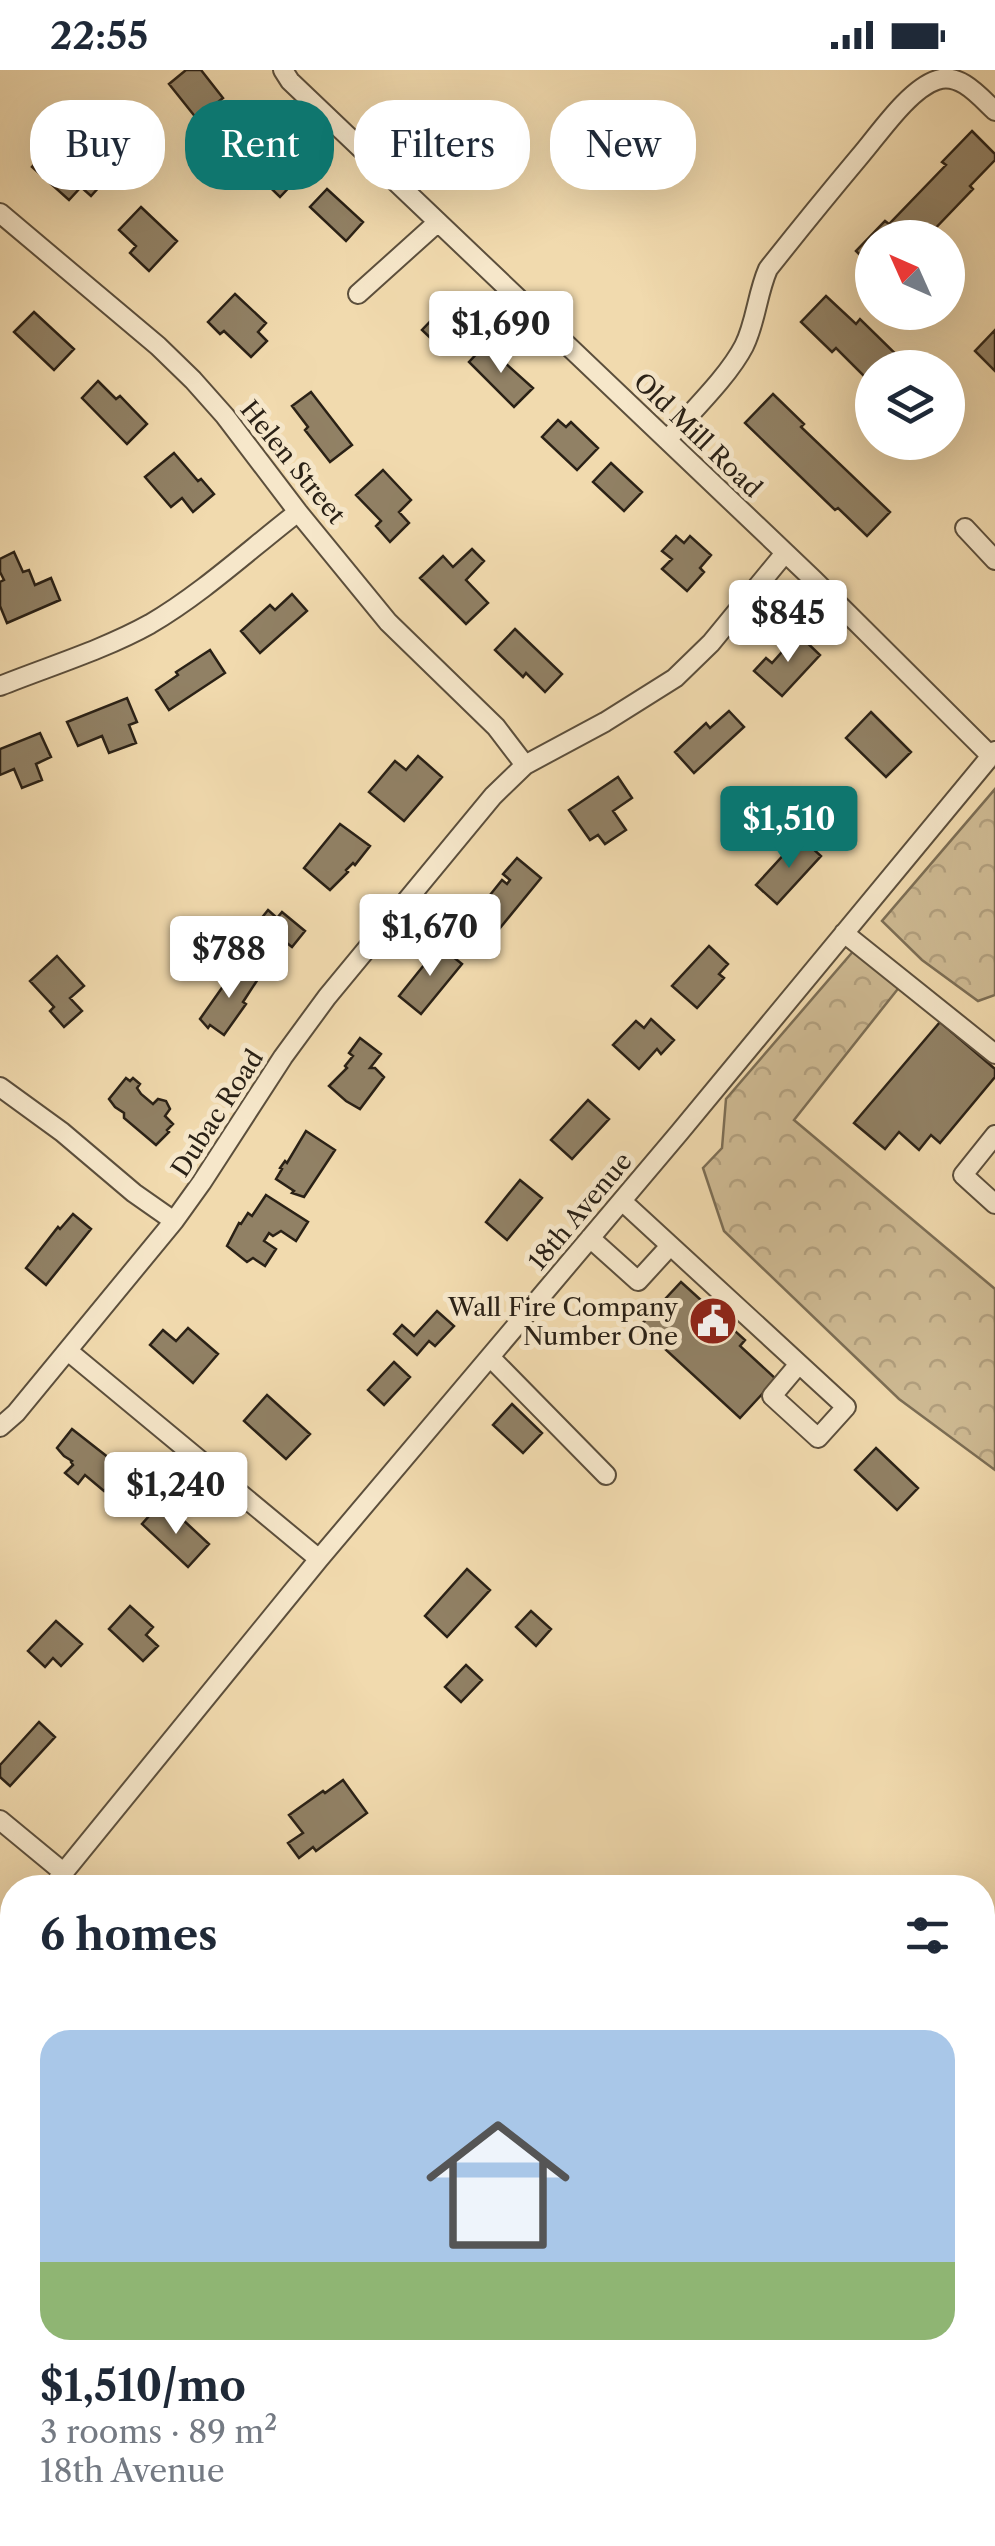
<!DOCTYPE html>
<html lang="en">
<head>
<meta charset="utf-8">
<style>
	:root { --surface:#fff; --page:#f2f2f3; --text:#1f2937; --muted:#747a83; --accent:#0f766e }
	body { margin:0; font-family:"Libre Caslon Text",serif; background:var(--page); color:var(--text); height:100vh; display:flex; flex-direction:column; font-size:38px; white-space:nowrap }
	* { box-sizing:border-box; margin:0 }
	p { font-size:32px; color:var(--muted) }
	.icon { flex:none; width:55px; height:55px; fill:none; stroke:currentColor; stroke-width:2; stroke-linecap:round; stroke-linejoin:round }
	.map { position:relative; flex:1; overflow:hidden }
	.drawer { position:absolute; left:0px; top:1805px; width:995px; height:672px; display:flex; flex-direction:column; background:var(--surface); border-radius:40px 40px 0 0; box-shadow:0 10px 40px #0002 }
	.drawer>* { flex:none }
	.banner { position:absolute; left:30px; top:30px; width:935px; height:90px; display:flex; gap:20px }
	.needle { width:65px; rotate:315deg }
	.buttons { position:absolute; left:855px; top:150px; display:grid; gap:20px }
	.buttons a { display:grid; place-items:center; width:110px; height:110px; border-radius:50%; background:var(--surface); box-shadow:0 10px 40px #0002; font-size:50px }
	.price { position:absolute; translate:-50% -85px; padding:0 22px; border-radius:10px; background:#fff; color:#222; font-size:32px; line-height:65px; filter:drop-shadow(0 2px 5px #0008) }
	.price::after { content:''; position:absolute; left:50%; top:60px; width:30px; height:22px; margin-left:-15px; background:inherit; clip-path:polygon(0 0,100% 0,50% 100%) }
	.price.current { background:var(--accent); color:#fff }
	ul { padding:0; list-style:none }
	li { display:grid; align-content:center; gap:20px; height:530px; padding:0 40px }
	li span { display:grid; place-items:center; height:310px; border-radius:30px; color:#555 }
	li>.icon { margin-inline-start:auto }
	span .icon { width:180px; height:180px; fill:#fffc; stroke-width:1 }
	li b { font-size:42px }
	h2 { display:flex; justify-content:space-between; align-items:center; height:120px; padding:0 40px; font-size:42px }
	.pill { padding:0 35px; border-radius:40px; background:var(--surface); box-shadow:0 10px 40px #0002; font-size:35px; line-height:90px }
	.pill.current { background:var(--accent); color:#fff }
	.status { display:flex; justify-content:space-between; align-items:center; height:70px; padding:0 50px; background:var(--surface); direction:ltr }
	.status svg { height:28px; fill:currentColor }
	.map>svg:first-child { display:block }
</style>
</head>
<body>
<div class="status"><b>22:55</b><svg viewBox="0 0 49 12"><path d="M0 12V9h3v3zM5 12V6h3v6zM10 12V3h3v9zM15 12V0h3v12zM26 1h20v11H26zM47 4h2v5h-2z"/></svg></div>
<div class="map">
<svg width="995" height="2476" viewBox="0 0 995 2476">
	<defs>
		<pattern id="forest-crowns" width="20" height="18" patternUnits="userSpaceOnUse" patternTransform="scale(2.5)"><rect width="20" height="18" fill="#cfbb94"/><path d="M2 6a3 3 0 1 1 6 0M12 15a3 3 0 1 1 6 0" fill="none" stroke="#b2a07f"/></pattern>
	</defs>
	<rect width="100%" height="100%" fill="#f1daae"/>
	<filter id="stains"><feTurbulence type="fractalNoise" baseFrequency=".002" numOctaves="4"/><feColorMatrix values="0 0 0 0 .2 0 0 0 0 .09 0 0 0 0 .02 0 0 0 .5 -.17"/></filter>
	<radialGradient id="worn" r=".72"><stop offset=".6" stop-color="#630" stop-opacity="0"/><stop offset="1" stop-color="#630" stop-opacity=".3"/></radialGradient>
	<!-- forest -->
	<path fill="url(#forest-crowns)" stroke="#7c6e55" stroke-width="2.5" d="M995 719V925L978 931 922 890 882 851Z
		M856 878 901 915 794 1050 995 1219V1400L899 1329 724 1161 703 1098 722 1078 726 1029Z"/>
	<!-- water -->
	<path fill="#ad9b7a" stroke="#796a52" stroke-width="2.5" d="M983 2304 995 2316V2476H780L778 2465H982Z
		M0 2383 12 2393V2465H156L164 2476H0Z"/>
	<!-- building -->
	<path fill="#918165" stroke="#2a2116" stroke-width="2.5" d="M186 0H201L223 28 197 49 169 14Z
		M972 61 995 84V90L970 116 973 119 926 168H872V197L856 181 885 151 889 154 946 95 942 92Z
		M55 71 73 87 80 80 109 106 91 126 81 117 69 130 32 97Z
		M280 74 293 87 285 96 298 108 280 127 247 95 261 80 268 87Z
		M327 119 363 152 346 171 310 137Z
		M141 137 177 171 149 201 130 183 136 176 119 160Z
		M235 224 266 253 258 262 267 271 251 287 224 261 220 264 208 252Z
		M826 226 856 254 860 249 910 298H872V314L836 278 832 282 801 252Z
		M447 234 469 255 444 281 422 260Z
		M34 242 74 279 54 300 14 262Z
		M995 260V301L975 281Z
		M485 275 533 318 514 337 469 292Z
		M98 311 116 329 120 326 147 354 127 374 82 328Z
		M311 322 352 375 330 392 305 360 308 357 292 336Z
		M773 324 804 354 801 357 890 442 867 466 838 438 835 440 745 353Z
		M558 350 566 357 571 352 598 378 577 400 542 367Z
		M174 383 198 411 201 409 214 424 193 442 182 428 171 437 145 407Z
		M611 393 642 422 624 441 593 412Z
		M383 400 411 430 399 442 409 453 390 472 376 456 381 451 356 425Z
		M676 466 684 473 690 466 711 485 700 498 704 502 687 521 662 499 672 489 662 481Z
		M472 479 484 491 466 510 488 533 466 554 420 508 443 486 453 497Z
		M14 482 23 502 29 500 35 515 51 508 60 530 7 553 0 536V512L4 510 0 502V489Z
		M292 524 307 541 260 583 241 561 270 535 275 540Z
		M515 559 562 604 545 622 526 603 523 607 495 580Z
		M798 564 820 585 782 626 754 601 766 588 772 593Z
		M210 580 225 603 169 640 156 620 178 605 176 602Z
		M127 628 137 652 129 655 136 673 109 683 102 666 78 676 67 652Z
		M729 641 744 657 694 703 675 682 706 653 710 658Z
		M871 642 911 682 886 707 846 668Z
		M40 663 51 687 36 694 42 710 22 718 14 699 0 705V679Z
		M418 686 442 707 404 751 369 722 395 691 406 700Z
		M618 707 632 728 613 741 626 760 605 774 598 765 590 770 569 740Z
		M340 754 370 776 355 795 353 793 346 800 348 802 330 820 304 798Z
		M800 767 821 786 777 834 756 815Z
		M517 788 541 808 500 858 478 840 502 810 507 814 510 810 503 804Z
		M268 840 277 848 282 842 305 861 292 877 283 870 277 877 283 881 273 894 244 870Z
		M437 874 462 894 421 944 399 926 424 895 422 892Z
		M709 876 728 894 719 904 724 908 697 938 672 916Z
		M57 886 84 916 70 928 82 941 64 957 50 941 54 937 30 911Z
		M238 895 258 909 243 932 246 934 224 965 210 955 208 958 200 949Z
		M651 949 674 970 661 984 657 979 639 999 613 975 636 951 644 958Z
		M940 952 995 999V1007L940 1073 931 1065 919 1080 899 1062 885 1079 854 1053Z
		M360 968 381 984 370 998H375L384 1007 360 1039 346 1031 329 1016 347 998 345 996 353 986 349 983Z
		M126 1008 130 1011 133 1008 140 1014 137 1018 141 1024 153 1034 158 1029 166 1031 170 1039 165 1046 173 1054 167 1060 169 1062 156 1075 124 1048V1043L115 1037 109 1029Z
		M588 1030 609 1049 572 1089 551 1070Z
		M306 1061 335 1080 304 1127 292 1123 294 1121 276 1109 282 1099 280 1098 285 1091 287 1093Z
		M520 1110 542 1128 507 1170 486 1152Z
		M266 1125 308 1152 296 1171 281 1161 273 1166 269 1163 264 1171 276 1179 265 1196 253 1188 247 1192 227 1176 239 1153 241 1154 248 1143 252 1146Z
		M73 1144 91 1159 46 1215 26 1198 58 1157 60 1159Z
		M681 1212 745 1270 740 1276 776 1309 740 1348 640 1256Z
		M437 1241 454 1256 435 1276 429 1271 417 1285 394 1264 402 1255 414 1266Z
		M188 1258 218 1284 193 1313 150 1275 163 1260 176 1271Z
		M394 1292 410 1307 384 1335 368 1320Z
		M267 1325 310 1364 286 1389 244 1351Z
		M512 1334 542 1363 523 1383 493 1355Z
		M72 1359 123 1399 104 1421 85 1405 78 1414 65 1403 73 1395 71 1392 72 1391 64 1386 57 1378Z
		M876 1378 918 1418 897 1440 855 1400Z
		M157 1437 175 1454 181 1448 209 1474 188 1497 142 1454Z
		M467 1499 490 1520 447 1567 425 1546Z
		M130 1536 153 1557 146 1565 158 1576 143 1591 109 1559Z
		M531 1541 551 1559 536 1576 516 1557Z
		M56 1551 82 1574 61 1596 53 1588 45 1597 28 1581Z
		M466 1595 482 1610 461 1632 445 1617Z
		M39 1652 55 1667 10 1716 0 1707V1695Z
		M343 1710 367 1743 316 1781 313 1777 299 1788 288 1773 303 1763 289 1745 323 1721 325 1723Z
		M555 2465H604L608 2476H550L547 2468Z"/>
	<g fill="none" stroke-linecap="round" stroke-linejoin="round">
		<!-- minor casing -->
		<g stroke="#5c4f3c" stroke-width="22">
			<path id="minor" d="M283 0 290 11 814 510 991 686
				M0 143 158 276 193 310 225 346 298 442 388 552 496 657 525 695
				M358 224 438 152
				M667 370C691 342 728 307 744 276 756 252 757 224 768 199 798 161 829 123 860 86 879 64 909 19 937 10 960 2 980 27 995 41
				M965 458 995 490
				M0 616C50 596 103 580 150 554 203 523 250 479 298 442
				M844 863 995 984
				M0 1017 62 1062 134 1123 174 1151
				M995 1065 963 1105 995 1134
				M622 1131 846 1337 818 1368 772 1326 799 1294
				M590 1168 638 1211 670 1176
				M68 1281 319 1489
				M490 1287 606 1405
				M0 1357 16 1343 174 1151 202 1112 283 987 327 927 493 726 525 695 605 652 675 608 711 573 785 483
				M0 1750 63 1802
				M51 1818 319 1489 679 1063 995 681
				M0 1877 12 1862"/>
		</g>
		<!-- minor -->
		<use href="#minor" stroke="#f6e7ca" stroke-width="18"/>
	</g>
	<!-- icons -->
	<defs>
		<g id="civic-disc" transform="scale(2.5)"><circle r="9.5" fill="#8f2418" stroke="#f6e7ca"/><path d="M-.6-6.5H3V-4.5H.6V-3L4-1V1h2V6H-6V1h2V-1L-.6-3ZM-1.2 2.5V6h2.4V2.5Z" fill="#fff"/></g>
	</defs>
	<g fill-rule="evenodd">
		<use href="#civic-disc" x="713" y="1251"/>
	</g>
	<g text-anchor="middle" stroke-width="10" stroke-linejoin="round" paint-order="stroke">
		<!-- street labels -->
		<g font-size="25" fill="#2a2116" stroke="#f6e7ca">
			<text transform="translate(698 365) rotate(44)" y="9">Old Mill Road</text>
			<text transform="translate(293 392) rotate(51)" y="9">Helen Street</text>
			<text transform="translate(217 1043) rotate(-57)" y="9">Dubac Road</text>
			<text transform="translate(580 1141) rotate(-50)" y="9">18th Avenue</text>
		</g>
		<!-- poi labels -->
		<g font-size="25" fill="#2a2116" stroke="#f6e7ca" text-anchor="end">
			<text x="678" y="1246">Wall Fire Company<tspan x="678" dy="29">Number One</tspan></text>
		</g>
	</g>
	<rect width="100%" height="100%" filter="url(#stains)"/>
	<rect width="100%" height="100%" fill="url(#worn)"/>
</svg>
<div class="buttons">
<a><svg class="needle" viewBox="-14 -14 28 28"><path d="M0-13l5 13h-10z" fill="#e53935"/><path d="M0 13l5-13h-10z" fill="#747a83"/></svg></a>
<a><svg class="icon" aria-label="layers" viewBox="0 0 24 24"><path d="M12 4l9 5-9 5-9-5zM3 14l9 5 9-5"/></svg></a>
</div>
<b class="price" style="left:501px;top:306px">$1,690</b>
<b class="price" style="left:788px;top:595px">$845</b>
<b class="price current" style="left:789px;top:801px">$1,510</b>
<b class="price" style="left:430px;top:909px">$1,670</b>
<b class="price" style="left:229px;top:931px">$788</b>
<b class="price" style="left:176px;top:1467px">$1,240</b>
<div class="banner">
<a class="pill">Buy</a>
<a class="pill current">Rent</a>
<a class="pill">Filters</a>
<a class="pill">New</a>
</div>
<section class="drawer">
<h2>6 homes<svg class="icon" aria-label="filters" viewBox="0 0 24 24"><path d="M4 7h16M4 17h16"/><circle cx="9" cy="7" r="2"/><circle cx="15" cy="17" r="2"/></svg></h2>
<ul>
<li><span style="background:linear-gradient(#a9c7e8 75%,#8fb573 0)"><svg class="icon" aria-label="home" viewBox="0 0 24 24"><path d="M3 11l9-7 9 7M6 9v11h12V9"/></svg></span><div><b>$1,510/mo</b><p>3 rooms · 89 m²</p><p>18th Avenue</p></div></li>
</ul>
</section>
</div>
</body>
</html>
